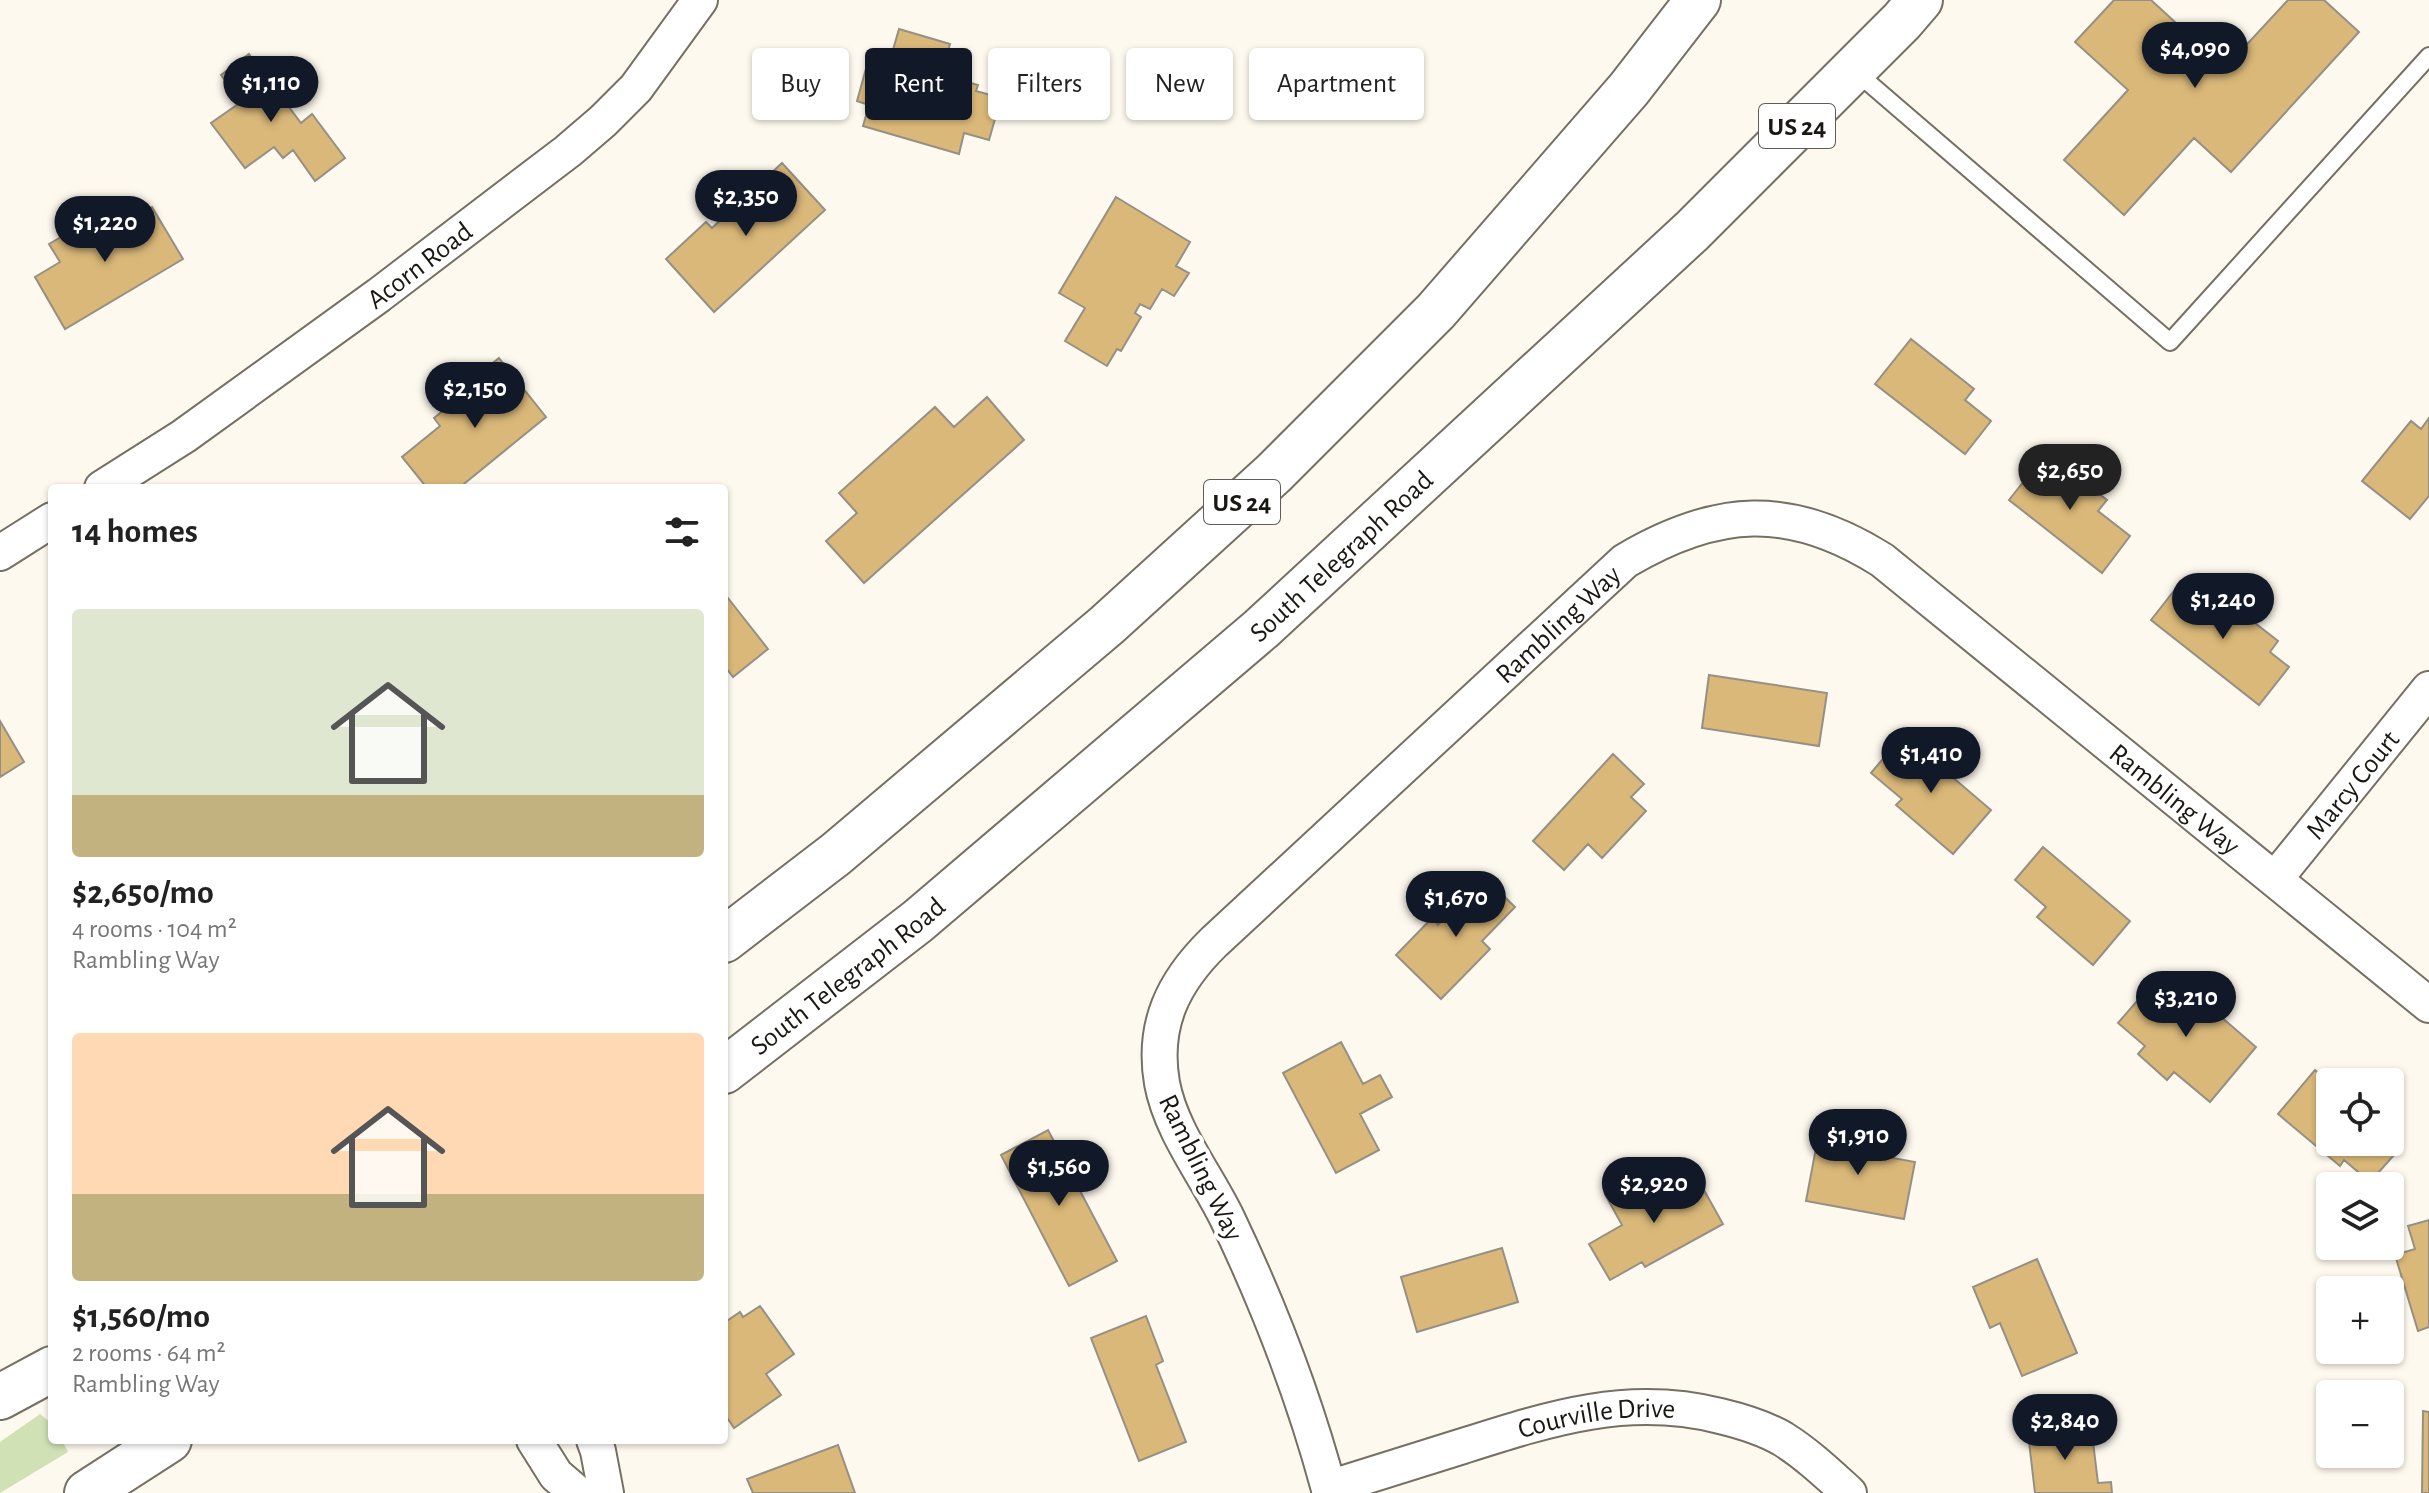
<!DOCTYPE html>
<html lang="en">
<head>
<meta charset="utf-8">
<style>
	:root { --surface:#fff; --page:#f6f6f6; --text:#222; --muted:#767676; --accent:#111827 }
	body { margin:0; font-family:"Alegreya Sans",sans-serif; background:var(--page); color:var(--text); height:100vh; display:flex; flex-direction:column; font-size:30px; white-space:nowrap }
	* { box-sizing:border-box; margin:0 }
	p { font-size:26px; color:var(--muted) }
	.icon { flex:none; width:44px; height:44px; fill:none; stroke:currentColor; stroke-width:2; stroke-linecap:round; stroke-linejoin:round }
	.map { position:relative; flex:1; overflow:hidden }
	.panel { position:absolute; left:48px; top:484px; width:680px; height:960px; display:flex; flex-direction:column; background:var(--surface); border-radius:8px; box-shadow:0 2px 6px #0004 }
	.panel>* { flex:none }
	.top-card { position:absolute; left:752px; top:48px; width:760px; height:72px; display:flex; gap:16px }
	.tools { position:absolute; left:2316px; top:1068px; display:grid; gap:16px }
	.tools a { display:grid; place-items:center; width:88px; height:88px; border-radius:8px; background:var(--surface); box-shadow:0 2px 6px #0004; font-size:40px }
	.price { position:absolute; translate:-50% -68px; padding:0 18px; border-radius:28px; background:var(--accent); color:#fff; font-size:26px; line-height:52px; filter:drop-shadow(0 2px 4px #0008) }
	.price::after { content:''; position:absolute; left:50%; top:48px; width:24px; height:18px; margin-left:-12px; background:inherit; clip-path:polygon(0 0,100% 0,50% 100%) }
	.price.on { background:#222; color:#fff }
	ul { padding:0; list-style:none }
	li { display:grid; align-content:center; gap:16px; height:424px; padding:0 24px }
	li span { display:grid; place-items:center; height:248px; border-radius:8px; color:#555 }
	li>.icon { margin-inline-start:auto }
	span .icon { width:144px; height:144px; fill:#fffc; stroke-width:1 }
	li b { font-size:34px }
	h2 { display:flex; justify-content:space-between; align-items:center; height:96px; padding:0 24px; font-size:34px }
	.chip { padding:0 28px; border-radius:8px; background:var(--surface); box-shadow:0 2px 6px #0004; font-size:28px; line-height:72px }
	.chip.on { background:var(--accent); color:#fff }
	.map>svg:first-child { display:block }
</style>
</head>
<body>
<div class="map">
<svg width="2429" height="1493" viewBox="0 0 2429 1493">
	<rect width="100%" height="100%" fill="#fef9ee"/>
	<!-- green -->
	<path fill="#cfe1b5" d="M40 1414 52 1424V1440H62L68 1452 0 1493V1442Z"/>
	<!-- building -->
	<path fill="#dab879" stroke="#969084" stroke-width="2" d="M2114 0H2151L2225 68 2288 0H2324L2359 32 2231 172 2194 138 2124 215 2064 160 2128 90 2075 42Z
		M899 29 950 44 941 75 978 85 976 91 1001 98 989 140 964 133 959 154 863 126 869 105 857 101 870 54 890 60Z
		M249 54 301 123 312 114 345 158 315 181 293 150 283 158 274 147 245 168 211 123 241 102 221 75Z
		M782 163 825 210 714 312 666 259 706 222 712 228Z
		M1116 197 1190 242 1176 266 1189 273 1174 296 1162 289 1150 309 1140 304 1135 313 1141 317 1121 351 1117 349 1107 366 1065 341 1085 308 1059 293Z
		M152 207 183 259 65 329 35 277 60 262 49 244 102 213 113 230Z
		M1911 339 1974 389 1965 400 1991 421 1965 454 1875 384Z
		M499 358 546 417 459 488H427L402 457 440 426 434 418 475 385 471 381Z
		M987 397 1024 440 864 583 826 541 857 513 839 493 935 407 954 427Z
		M2429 418V496L2410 519 2362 481 2411 421 2421 429Z
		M2046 453 2107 500 2098 511 2130 536 2102 573 2009 500Z
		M2181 582 2207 603 2215 592 2278 641 2270 652 2289 667 2259 705 2151 620Z
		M724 593 768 649 733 677 726 668 724 669Z
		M1709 675 1827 693 1819 746 1702 728Z
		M0 721 24 762 0 777Z
		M1903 735 1991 810 1953 854 1896 805 1902 799 1871 773Z
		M1613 754 1644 784 1631 797 1646 811 1602 858 1588 844 1564 870 1533 841Z
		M2043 847 2130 921 2093 965 2037 917 2046 907 2015 880Z
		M1484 877 1515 907 1482 941 1490 949 1441 999 1396 955 1432 918 1438 925Z
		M2157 978 2183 1000 2191 991 2256 1047 2210 1102 2174 1072 2167 1080 2138 1054 2145 1046 2118 1023Z
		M1341 1042 1363 1084 1380 1075 1392 1097 1360 1114 1379 1150 1336 1173 1283 1073Z
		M2315 1070 2330 1084V1142H2390V1135L2402 1146 2370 1182 2344 1160 2340 1166 2278 1114Z
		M1820 1127 1863 1135 1860 1152 1915 1162 1904 1219 1806 1201Z
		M1048 1130 1117 1261 1069 1286 1001 1155Z
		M1695 1174 1723 1224 1645 1267 1642 1262 1610 1280 1589 1244 1622 1225 1605 1194 1630 1179 1644 1203Z
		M2429 1220V1327L2418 1331 2395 1255 2415 1249 2408 1226Z
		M1502 1248 1518 1302 1417 1332 1401 1277Z
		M2037 1259 2077 1353 2022 1376 2000 1323 1990 1328 1973 1287Z
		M760 1306 794 1354 766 1374 781 1395 734 1428 724 1413V1323L740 1312 743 1317Z
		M1146 1316 1163 1361 1156 1365 1186 1442 1139 1461 1091 1338Z
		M2423 1411 2429 1412V1493H2422Z
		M2091 1425 2098 1483 2111 1482 2112 1493H2035L2028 1433Z
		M838 1445 855 1493H753L747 1479Z"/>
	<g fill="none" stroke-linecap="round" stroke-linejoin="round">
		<!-- service casing -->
		<g stroke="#767064" stroke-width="20">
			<path id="service" d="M1855 71 2170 342 2429 56"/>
		</g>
		<!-- minor casing -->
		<g stroke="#767064" stroke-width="38">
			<g id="minor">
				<path id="s1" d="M102 488 184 436 379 295 568 151 603 121 636 88 700 0"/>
				<path d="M0 553 52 520"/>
				<path id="s2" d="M2275 879 2429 689"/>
				<path d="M534 1440 556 1475 577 1493"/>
				<path d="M594 1440 598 1451 606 1493"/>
				<path id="s3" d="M1329 1488C1374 1474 1419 1460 1463 1446 1551 1418 1628 1393 1720 1416 1741 1421 1764 1428 1783 1439 1807 1454 1828 1474 1849 1493"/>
				<path id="s4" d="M1330 1493C1305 1399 1270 1308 1228 1220 1207 1176 1171 1132 1162 1083 1152 1025 1173 982 1214 942L1625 561C1716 507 1790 502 1882 560L2429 1005"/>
			</g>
		</g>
		<!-- trunk casing -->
		<g stroke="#767064" stroke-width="48">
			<g id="trunk">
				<path d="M724 940 836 854 1107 625 1274 473 1436 311 1629 89 1698 0"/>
				<path id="s5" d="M724 1071 918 921 1261 629 1692 231 1902 21 1920 0"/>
				<path d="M0 1397 52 1369"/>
				<path d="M87 1493 169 1440"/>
			</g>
		</g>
		<!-- service -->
		<use href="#service" stroke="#fff" stroke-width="16"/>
		<!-- minor -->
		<use href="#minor" stroke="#fff" stroke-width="34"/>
		<!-- trunk -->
		<use href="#trunk" stroke="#fff" stroke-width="44"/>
	</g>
	<g text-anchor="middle" stroke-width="8" stroke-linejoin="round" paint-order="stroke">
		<!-- shield labels -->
		<g fill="#fff" stroke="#5f5d5a" stroke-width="2">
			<rect x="1759" y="104" width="76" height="44" rx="6"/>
			<rect x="1204" y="480" width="76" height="44" rx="6"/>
		</g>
		<g font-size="26" font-weight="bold" fill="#1a1813">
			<text x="1797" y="135">US 24</text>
			<text x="1242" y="511">US 24</text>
		</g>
		<!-- street labels -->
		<g font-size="28" fill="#1a1813" stroke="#fff">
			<text dy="10" stroke="none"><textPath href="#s1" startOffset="388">Acorn Road</textPath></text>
			<text dy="10" stroke="none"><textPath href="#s5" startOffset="804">South Telegraph Road</textPath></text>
			<text dy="10" stroke="none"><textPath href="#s4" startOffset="1070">Rambling Way</textPath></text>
			<text dy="10" stroke="none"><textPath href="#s2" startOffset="122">Marcy Court</textPath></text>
			<text dy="10" stroke="none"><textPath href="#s4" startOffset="1814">Rambling Way</textPath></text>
			<text dy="10" stroke="none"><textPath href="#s5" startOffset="156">South Telegraph Road</textPath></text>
			<text transform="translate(1202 1167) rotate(64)" y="10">Rambling Way</text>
			<text dy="10" stroke="none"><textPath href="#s3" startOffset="278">Courville Drive</textPath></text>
		</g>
	</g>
</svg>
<div class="tools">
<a><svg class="icon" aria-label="locate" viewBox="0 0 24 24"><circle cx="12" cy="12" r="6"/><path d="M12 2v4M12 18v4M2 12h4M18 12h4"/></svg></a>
<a><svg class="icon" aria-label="layers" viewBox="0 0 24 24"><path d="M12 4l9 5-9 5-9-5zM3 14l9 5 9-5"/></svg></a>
<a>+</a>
<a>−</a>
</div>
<b class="price" style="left:2195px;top:90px">$4,090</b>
<b class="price" style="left:271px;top:124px">$1,110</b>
<b class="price" style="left:746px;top:238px">$2,350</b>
<b class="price" style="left:105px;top:264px">$1,220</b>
<b class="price" style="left:475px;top:430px">$2,150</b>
<b class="price on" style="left:2070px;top:512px">$2,650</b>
<b class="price" style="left:2223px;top:641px">$1,240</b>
<b class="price" style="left:1931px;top:795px">$1,410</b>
<b class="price" style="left:1456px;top:939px">$1,670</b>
<b class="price" style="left:2186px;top:1039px">$3,210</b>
<b class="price" style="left:1858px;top:1177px">$1,910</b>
<b class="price" style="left:1059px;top:1208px">$1,560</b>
<b class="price" style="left:1654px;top:1225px">$2,920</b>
<b class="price" style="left:2065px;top:1462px">$2,840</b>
<div class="top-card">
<a class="chip">Buy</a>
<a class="chip on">Rent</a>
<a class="chip">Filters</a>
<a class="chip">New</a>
<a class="chip">Apartment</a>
</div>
<section class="panel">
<h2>14 homes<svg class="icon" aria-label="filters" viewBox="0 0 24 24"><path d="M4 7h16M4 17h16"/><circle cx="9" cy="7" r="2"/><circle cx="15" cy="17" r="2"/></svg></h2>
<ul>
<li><span style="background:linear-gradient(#dfe7d0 75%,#c2b280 0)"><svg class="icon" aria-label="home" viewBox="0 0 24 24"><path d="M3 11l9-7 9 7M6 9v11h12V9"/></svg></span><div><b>$2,650/mo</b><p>4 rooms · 104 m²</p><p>Rambling Way</p></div></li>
<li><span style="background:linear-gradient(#ffd9b3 65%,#c2b280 0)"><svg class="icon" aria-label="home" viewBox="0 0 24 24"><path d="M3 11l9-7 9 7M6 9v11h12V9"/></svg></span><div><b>$1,560/mo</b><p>2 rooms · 64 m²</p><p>Rambling Way</p></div></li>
</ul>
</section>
</div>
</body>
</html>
